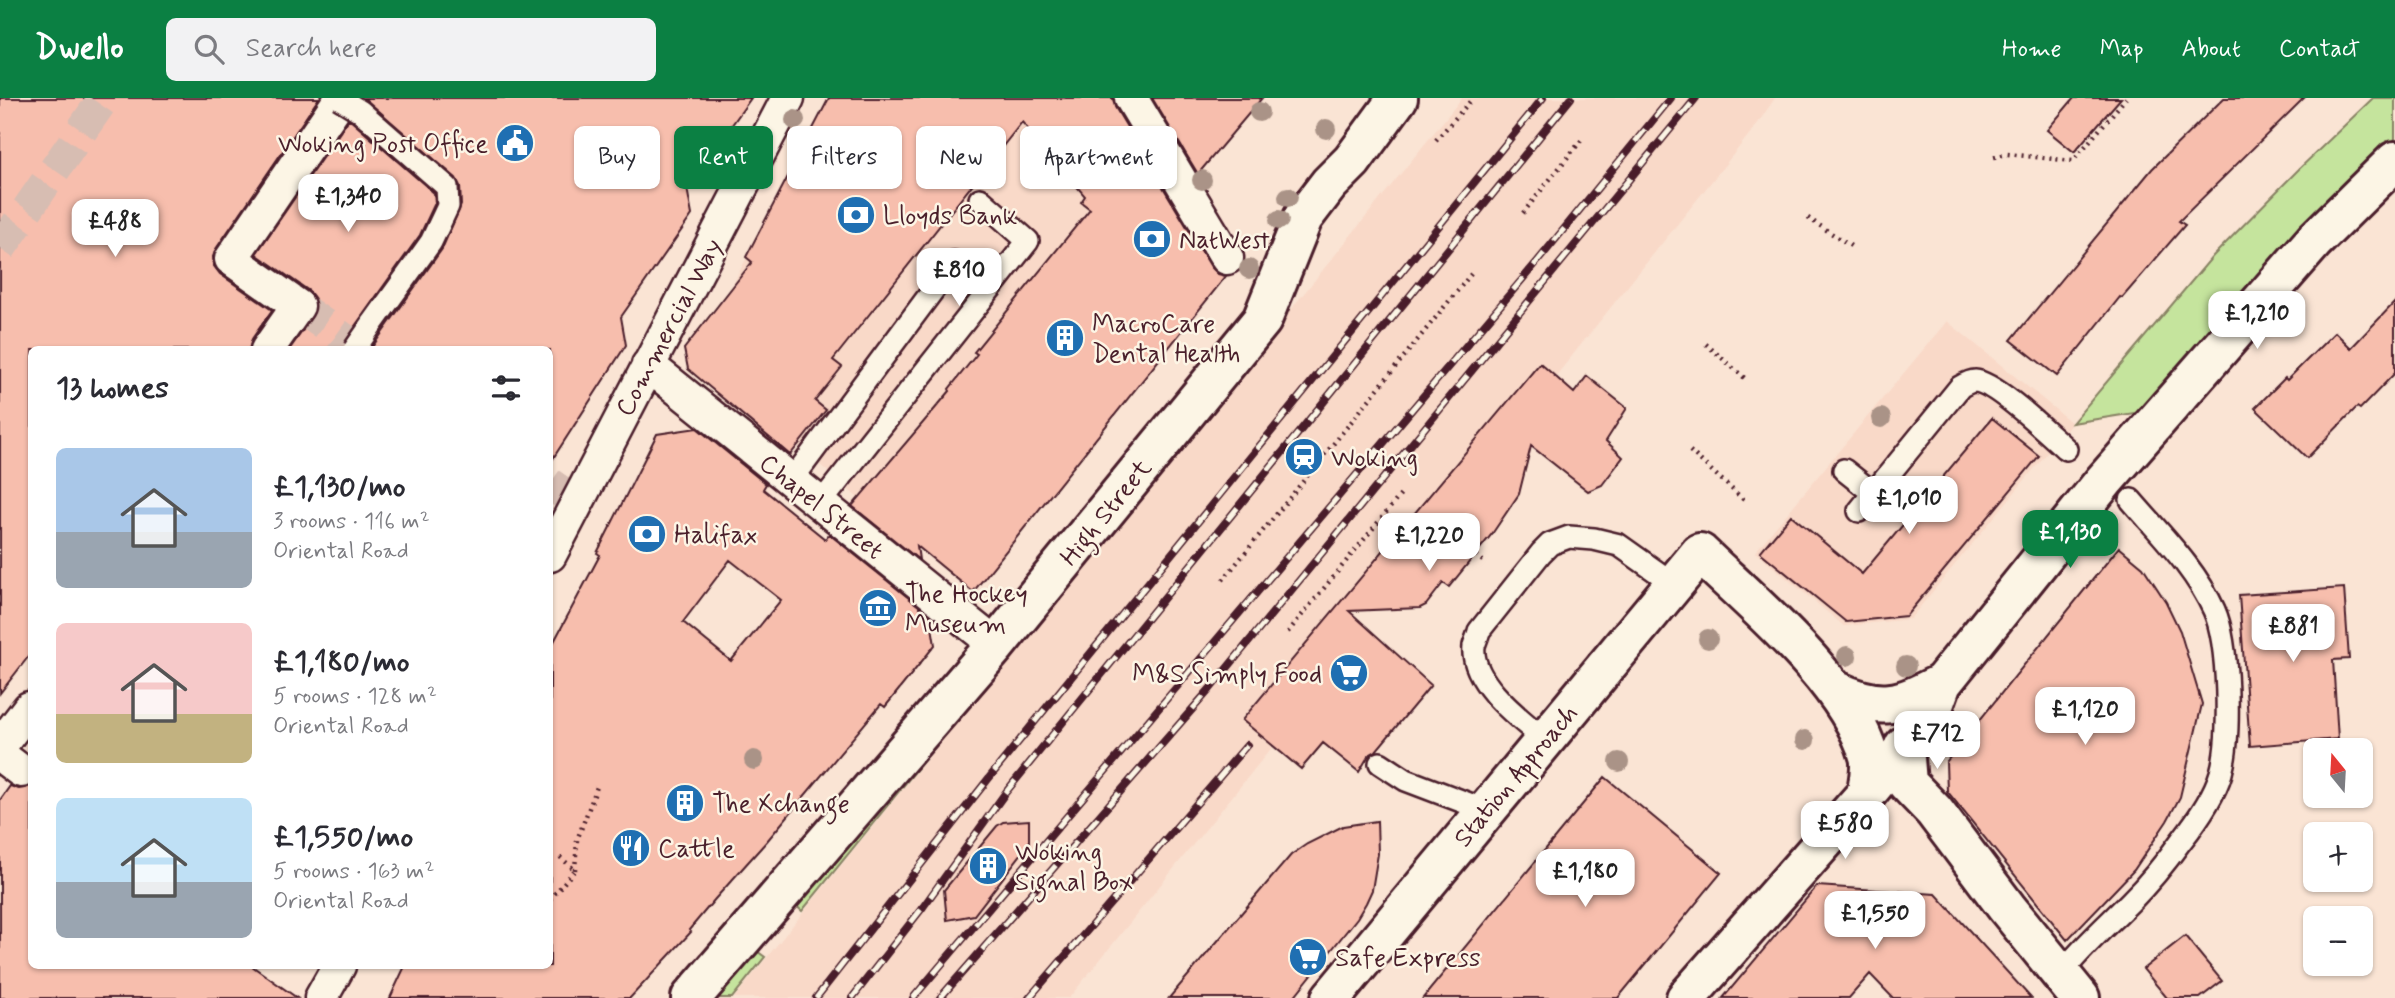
<!DOCTYPE html>
<html lang="en">
<head>
<meta charset="utf-8">
<style>
	:root { --surface:#fff; --page:#f2f2f3; --text:#2b2b33; --muted:#7c7c81; --accent:#0b8043 }
	body { margin:0; font-family:Mynerve,sans-serif; background:var(--page); color:var(--text); height:100vh; display:flex; flex-direction:column; font-size:26px; white-space:nowrap }
	* { box-sizing:border-box; margin:0 }
	p { font-size:23px; color:var(--muted) }
	.icon { flex:none; width:38px; height:38px; fill:none; stroke:currentColor; stroke-width:2; stroke-linecap:round; stroke-linejoin:round }
	.map { position:relative; flex:1; overflow:hidden }
	.panel { position:absolute; left:28px; top:248px; width:525px; height:623px; display:flex; flex-direction:column; background:var(--surface); border-radius:10px; box-shadow:0 2px 5px #0004 }
	.panel>* { flex:none }
	.guide { position:absolute; left:574px; top:28px; width:665px; height:63px; display:flex; gap:14px }
	.needle { width:46px; rotate:342deg }
	.fabs { position:absolute; left:2303px; top:640px; display:grid; gap:14px }
	.fabs a { display:grid; place-items:center; width:70px; height:70px; border-radius:10px; background:var(--surface); box-shadow:0 2px 5px #0004; font-size:35px }
	.price { position:absolute; translate:-50% -60px; padding:0 16px; border-radius:14px; background:#fff; color:#222; font-size:23px; line-height:46px; filter:drop-shadow(0 2px 4px #0008) }
	.price::after { content:''; position:absolute; left:50%; top:42px; width:21px; height:16px; margin-left:-10px; background:inherit; clip-path:polygon(0 0,100% 0,50% 100%) }
	.price.current { background:var(--accent); color:#fff }
	ul { padding:0; list-style:none }
	li { display:flex; align-items:center; gap:21px; height:175px; padding:0 28px }
	li span { display:grid; place-items:center; flex:none; width:196px; height:140px; border-radius:10px; color:#555 }
	li>.icon { margin-inline-start:auto }
	span .icon { width:84px; height:84px; fill:#fffc; stroke-width:1 }
	li b { font-size:30px }
	h2 { display:flex; justify-content:space-between; align-items:center; height:84px; padding:0 28px; font-size:30px }
	.tag { padding:0 24px; border-radius:10px; background:var(--surface); box-shadow:0 2px 5px #0004; font-size:24px; line-height:63px }
	.tag.current { background:var(--accent); color:#fff }
	header { display:flex; align-items:center; gap:42px; box-sizing:border-box; height:98px; padding:0 35px; background:var(--accent); color:#fff }
	header strong { font-size:33px }
	nav { display:flex; gap:38px; margin-inline-start:auto; font-size:24px }
	.search { width:490px; height:63px; background:var(--page); display:flex; align-items:center; gap:18px; box-sizing:border-box; padding:0 24px; border-radius:10px; color:var(--muted); font-size:26px }
	.map>svg:first-child { display:block }
</style>
</head>
<body>
<header>
<strong>Dwello</strong>
<div class="search"><svg class="icon" aria-label="search" viewBox="0 0 24 24"><circle cx="10" cy="10" r="6"/><path d="M15 15l6 6"/></svg>Search here</div>
<nav><a>Home</a><a>Map</a><a>About</a><a>Contact</a></nav>
</header>
<div class="map">
<svg width="2395" height="900" viewBox="0 0 2395 900">
	<rect width="100%" height="100%" fill="#fae4d4"/>
	<filter id="ink" filterUnits="userSpaceOnUse"><feTurbulence type="fractalNoise" baseFrequency=".0143" numOctaves="2"/><feDisplacementMap in="SourceGraphic" scale="14" xChannelSelector="R" yChannelSelector="G"/><feConvolveMatrix kernelMatrix="1 2 1 2 8 2 1 2 1" color-interpolation-filters="sRGB"/></filter>
	<g filter="url(#ink)">
		<!-- built -->
		<path fill="#f9d9c8" d="M829 0H1262L1185 94 1223 168 1222 184 973 494 858 400 786 337 688 271 684 251 731 190Z
			M1462 0H1775L1756 28 1555 279 1363 478 1242 621 1273 648 1069 900H734Z
			M1947 223 2072 325 1910 521 1844 528 1755 454Z"/>
		<!-- green -->
		<path fill="#c5e49d" stroke="#888264" stroke-width="2" d="M2373 0H2395V41L2147 313 2072 325 2213 158 2298 72Z
			M939 636 943 639 802 813 794 806 757 853 765 859 732 900H702Z"/>
		<!-- building -->
		<path fill="#f7bead" stroke="#4a1f2b" stroke-width="2" fill-rule="evenodd" d="M0 0H319L216 151 213 159 214 168 220 176 272 212 252 241 249 252H32V554L0 595Z
			M364 0H751L687 90 692 117 621 219 626 247 550 365V252H370L442 151 461 107 460 88 456 80Z
			M829 0H1113L1115 9 1211 169 1218 176 1226 178 973 494 917 448 919 462 852 408 950 293 949 291 977 256 974 254 1090 111 1081 104 1085 98 1022 24 833 262 842 269 815 303 826 312 790 357 688 271 684 251 752 164 746 159Z
			M1152 0H1262L1198 76Z
			M2074 0H2121L2074 54 2047 32Z
			M2224 0H2304L2179 123 2185 127 2122 200 2120 199 2057 278 2011 242 2152 71Z
			M349 21 434 95 435 105 420 137 343 245 341 252H289L313 218 316 210 315 201 309 193 256 156Z
			M2395 204V275L2360 311 2357 309 2307 360 2255 310 2285 280 2287 282 2335 234 2351 250Z
			M1540 265 1574 295 1587 278 1627 310 1606 343 1623 359 1602 387 1588 393 1531 348 1519 396 1492 436 1449 489 1443 485 1426 507 1420 510 1349 513 1431 587 1376 653 1369 657 1359 674 1323 645 1301 671 1242 622Z
			M1992 320 2039 358 1906 518 1846 524 1760 454 1791 417 1862 476Z
			M697 330 766 386 763 391 825 441 829 436 930 517 935 547 885 609 881 606 767 743 715 801 689 832 691 834 630 900H390L405 868H550V551L600 457 597 455 657 336ZM730 462 781 502 731 563 683 524Z
			M2119 449 2143 469 2166 504 2180 533 2202 606 2180 699 2167 723 2134 772 2067 842 1947 693 1946 664Z
			M2344 490 2349 561 2333 562 2338 641 2250 648 2239 497Z
			M1605 679 1721 775 1618 900H1423Z
			M32 687V868H252L297 900H0V702L10 688 19 691Z
			M1029 722V746L974 817 947 822 944 792 997 728 1003 724Z
			M1377 723 1378 756 1372 792 1366 805 1357 820 1293 900H1169L1291 757 1307 746 1343 728Z
			M1817 788 1936 796 2031 900H1893L1870 876 1849 900H1723Z
			M2185 838 2222 883 2200 900H2167L2143 871Z"/>
		<g fill="none" stroke-linecap="round" stroke-linejoin="round">
			<!-- pedestrian-tunnel -->
			<path stroke="#d7bdb2" stroke-width="32" stroke-dasharray="32 16" stroke-linecap="butt" d="M0 151 104 0
				M298 208 360 252
				M550 386 576 404"/>
			<!-- service casing -->
			<g stroke="#4a1f2b" stroke-width="26">
				<path id="service" d="M360 13 447 89 448 108 431 144 372 226
					M1844 372 1873 395
					M791 383 954 164
					M820 406 1028 143 980 101
					M1859 413 1960 289C1965 286 1970 283 1975 283 1995 284 2049 336 2066 351
					M1544 641C1520 621 1470 584 1474 548 1475 544 1478 538 1479 533L1541 455 1550 446 1569 439 1594 441 1619 447 1674 486
					M1380 665 1406 682 1485 712
					M2060 877C2081 850 2106 828 2130 804 2148 786 2166 764 2181 743 2196 724 2214 699 2221 675 2231 639 2229 545 2214 512 2195 470 2161 437 2131 402"/>
			</g>
			<!-- pedestrian casing -->
			<g stroke="#4a1f2b" stroke-width="37">
				<path id="pedestrian" d="M1131 0 1227 160
					M267 252 298 208 231 161 341 0
					M648 267 996 547
					M550 457 788 0
					M0 648 29 610
					M0 657 21 673
					M321 900 339 868"/>
			</g>
			<!-- minor casing -->
			<g stroke="#4a1f2b" stroke-width="44">
				<path id="minor" d="M1837 593C1882 614 1899 607 1942 585
					M1904 648 1907 685 1934 713 2007 810 2080 900
					M1331 900 1700 455C1755 508 1848 584 1869 658 1872 669 1868 684 1867 695"/>
			</g>
			<!-- tertiary casing -->
			<g stroke="#4a1f2b" stroke-width="44">
				<path id="tertiary" d="M691 900 996 547 1262 222 1303 120 1329 86 1352 63 1398 0
					M1686 900 1867 695 1915 637 1930 618 1942 585 2104 383 2314 143 2395 63"/>
			</g>
			<!-- path -->
			<path stroke="#4a1f2b" stroke-width="4.5" stroke-dasharray="2 5" stroke-linecap="butt" d="M1436 42 1473 0
				M1994 59 2007 56 2073 63 2126 0
				M1523 115 1584 39
				M1808 120 1854 150
				M1706 246 1748 283
				M1690 353 1745 403
				M1476 457 1485 465
				M1223 482 1471 176
				M1288 534 1403 394
				M575 772 577 742 597 689
				M550 801 575 772 560 759"/>
			<!-- service -->
			<use href="#service" stroke="#fcf5e5" stroke-width="21"/>
			<!-- pedestrian -->
			<use href="#pedestrian" stroke="#fcf5e5" stroke-width="32"/>
			<!-- minor -->
			<use href="#minor" stroke="#fcf5e5" stroke-width="38"/>
			<!-- tertiary -->
			<use href="#tertiary" stroke="#fcf5e5" stroke-width="38"/>
			<!-- rail casing -->
			<g stroke="#4a1f2b" stroke-width="8">
				<path id="rail" d="M816 900 989 680 1543 0
					M852 900 923 809 1006 694 1571 0
					M913 900 1537 164 1671 0
					M940 900 1210 591 1696 0
					M1029 900 1247 647"/>
			</g>
			<!-- rail -->
			<use href="#rail" stroke="#fcf5e5" stroke-width="5" stroke-dasharray="16" stroke-linecap="butt"/>
			<!-- service-bridge casing -->
			<g stroke="#4a1f2b" stroke-width="26" stroke-linecap="butt">
				<path id="service-bridge" d="M339 0 360 13
					M354 252 372 226"/>
			</g>
			<!-- service-bridge -->
			<use href="#service-bridge" stroke="#fcf5e5" stroke-width="21"/>
		</g>
		<!-- trees -->
		<g fill="#aa9387">
			<circle cx="1259" cy="14" r="10"/>
			<circle cx="795" cy="22" r="10"/>
			<circle cx="1326" cy="31" r="10"/>
			<circle cx="1202" cy="82" r="10"/>
			<circle cx="1288" cy="99" r="10"/>
			<circle cx="1279" cy="122" r="10"/>
			<circle cx="1249" cy="171" r="10"/>
			<circle cx="1881" cy="320" r="10"/>
			<circle cx="1708" cy="541" r="10"/>
			<circle cx="1847" cy="558" r="10"/>
			<circle cx="1906" cy="568" r="10"/>
			<circle cx="1805" cy="642" r="10"/>
			<circle cx="754" cy="662" r="10"/>
			<circle cx="1619" cy="664" r="10"/>
		</g>
	</g>
	<!-- icons -->
	<defs>
		<g id="civic-disc" transform="scale(2.0125)"><circle r="9.5" fill="#1f6fb2" stroke="#fcf5e5"/><path d="M-.6-6.5H3V-4.5H.6V-3L4-1V1h2V6H-6V1h2V-1L-.6-3ZM-1.2 2.5V6h2.4V2.5Z" fill="#fff"/></g>
		<g id="bank-disc" transform="scale(2.0125)"><circle r="9.5" fill="#1f6fb2" stroke="#fcf5e5"/><path d="M-6-4H6V4H-6ZM0-2.3a2.3 2.3 0 1 0 0 4.6a2.3 2.3 0 1 0 0-4.6Z" fill="#fff"/></g>
		<g id="building-disc" transform="scale(2.0125)"><circle r="9.5" fill="#1f6fb2" stroke="#fcf5e5"/><path d="M-4-6H4V6H1V3H-1V6H-4ZM-2.5-4.3h1.7v1.8h-1.7ZM.8-4.3h1.7v1.8H.8ZM-2.5-1h1.7V.8h-1.7ZM.8-1h1.7V.8H.8Z" fill="#fff"/></g>
		<g id="station-disc" transform="scale(2.0125)"><circle r="9.5" fill="#1f6fb2" stroke="#fcf5e5"/><path d="M-3-6H3Q5-6 5-4V2Q5 4 3 4L4.5 6H3L1.5 4h-3L-3 6H-4.5L-3 4Q-5 4-5 2V-4Q-5-6-3-6ZM-3.5-4v3h7v-3ZM-3.5 1v1.5H-2V1ZM2 1v1.5H3.5V1Z" fill="#fff"/></g>
		<g id="museum-disc" transform="scale(2.0125)"><circle r="9.5" fill="#1f6fb2" stroke="#fcf5e5"/><path d="M0-6L6-3V-2H-6V-3ZM-5-1h2V3h-2ZM-1-1h2V3h-2ZM3-1h2V3H3ZM-6 4H6V6H-6Z" fill="#fff"/></g>
		<g id="supermarket-disc" transform="scale(2.0125)"><circle r="9.5" fill="#1f6fb2" stroke="#fcf5e5"/><path d="M-6-5.5h2.5l.6 2H6L4.5 2H-2.5L-4.4-4H-6ZM-1.5 3.2a1.3 1.3 0 1 0 .1 0ZM3 3.2a1.3 1.3 0 1 0 .1 0Z" fill="#fff"/></g>
		<g id="restaurant-disc" transform="scale(2.0125)"><circle r="9.5" fill="#1f6fb2" stroke="#fcf5e5"/><path d="M-5-6h1v4h1v-4h1v4h1v-4h1v5L-1.5 .5V6h-2V.5L-5-1ZM5-6V6H3V1.5H1.5Q1.5-4 5-6Z" fill="#fff"/></g>
	</defs>
	<g fill-rule="evenodd">
		<use href="#civic-disc" x="515" y="45"/>
		<use href="#bank-disc" x="856" y="117"/>
		<use href="#bank-disc" x="1152" y="141"/>
		<use href="#building-disc" x="1065" y="240"/>
		<use href="#station-disc" x="1304" y="359"/>
		<use href="#bank-disc" x="647" y="436"/>
		<use href="#museum-disc" x="878" y="510"/>
		<use href="#supermarket-disc" x="1349" y="575"/>
		<use href="#building-disc" x="685" y="705"/>
		<use href="#restaurant-disc" x="631" y="750"/>
		<use href="#building-disc" x="988" y="768"/>
		<use href="#supermarket-disc" x="1308" y="859"/>
	</g>
	<g text-anchor="middle" stroke-width="5" stroke-linejoin="round" paint-order="stroke">
		<!-- poi labels -->
		<g font-size="26" fill="#4a1f2b" stroke="#fcf5e5" text-anchor="start">
			<text x="488" y="54" text-anchor="end">Woking Post Office</text>
			<text x="883" y="126">Lloyds Bank</text>
			<text x="1179" y="150">NatWest</text>
			<text x="1092" y="234">MacroCare<tspan x="1092" dy="30">Dental Health</tspan></text>
			<text x="1331" y="368">Woking</text>
			<text x="674" y="445">Halifax</text>
			<text x="905" y="504">The Hockey<tspan x="905" dy="30">Museum</tspan></text>
			<text x="1322" y="584" text-anchor="end">M&amp;S Simply Food</text>
			<text x="712" y="714">The Xchange</text>
			<text x="658" y="759">Cattle</text>
			<text x="1015" y="762">Woking<tspan x="1015" dy="30">Signal Box</tspan></text>
			<text x="1335" y="868">Safe Express</text>
		</g>
		<!-- street labels -->
		<g font-size="26" fill="#4a1f2b" stroke="#fcf5e5">
			<text transform="translate(668 229) rotate(-62)" y="9">Commercial Way</text>
			<text transform="translate(822 408) rotate(39)" y="9">Chapel Street</text>
			<text transform="translate(1105 414) rotate(-51)" y="9">High Street</text>
			<text transform="translate(1515 677) rotate(-50)" y="9">Station Approach</text>
		</g>
	</g>
</svg>
<div class="fabs">
<a><svg class="needle" viewBox="-14 -14 28 28"><path d="M0-13l5 13h-10z" fill="#e53935"/><path d="M0 13l5-13h-10z" fill="#7c7c81"/></svg></a>
<a>+</a>
<a>−</a>
</div>
<b class="price" style="left:348px;top:136px">£1,340</b>
<b class="price" style="left:115px;top:161px">£488</b>
<b class="price" style="left:959px;top:210px">£810</b>
<b class="price" style="left:2257px;top:253px">£1,210</b>
<b class="price" style="left:1909px;top:438px">£1,010</b>
<b class="price current" style="left:2070px;top:472px">£1,130</b>
<b class="price" style="left:1429px;top:475px">£1,220</b>
<b class="price" style="left:2293px;top:566px">£881</b>
<b class="price" style="left:2085px;top:649px">£1,120</b>
<b class="price" style="left:1937px;top:673px">£712</b>
<b class="price" style="left:1845px;top:763px">£580</b>
<b class="price" style="left:1585px;top:811px">£1,180</b>
<b class="price" style="left:1875px;top:853px">£1,550</b>
<div class="guide">
<a class="tag">Buy</a>
<a class="tag current">Rent</a>
<a class="tag">Filters</a>
<a class="tag">New</a>
<a class="tag">Apartment</a>
</div>
<section class="panel">
<h2>13 homes<svg class="icon" aria-label="filters" viewBox="0 0 24 24"><path d="M4 7h16M4 17h16"/><circle cx="9" cy="7" r="2"/><circle cx="15" cy="17" r="2"/></svg></h2>
<ul>
<li><span style="background:linear-gradient(#a9c7e8 60%,#9aa5b1 0)"><svg class="icon" aria-label="home" viewBox="0 0 24 24"><path d="M3 11l9-7 9 7M6 9v11h12V9"/></svg></span><div><b>£1,130/mo</b><p>3 rooms · 116 m²</p><p>Oriental Road</p></div></li>
<li><span style="background:linear-gradient(#f6c9c9 65%,#c2b280 0)"><svg class="icon" aria-label="home" viewBox="0 0 24 24"><path d="M3 11l9-7 9 7M6 9v11h12V9"/></svg></span><div><b>£1,180/mo</b><p>5 rooms · 128 m²</p><p>Oriental Road</p></div></li>
<li><span style="background:linear-gradient(#bfe0f5 60%,#9aa5b1 0)"><svg class="icon" aria-label="home" viewBox="0 0 24 24"><path d="M3 11l9-7 9 7M6 9v11h12V9"/></svg></span><div><b>£1,550/mo</b><p>5 rooms · 163 m²</p><p>Oriental Road</p></div></li>
</ul>
</section>
</div>
</body>
</html>
